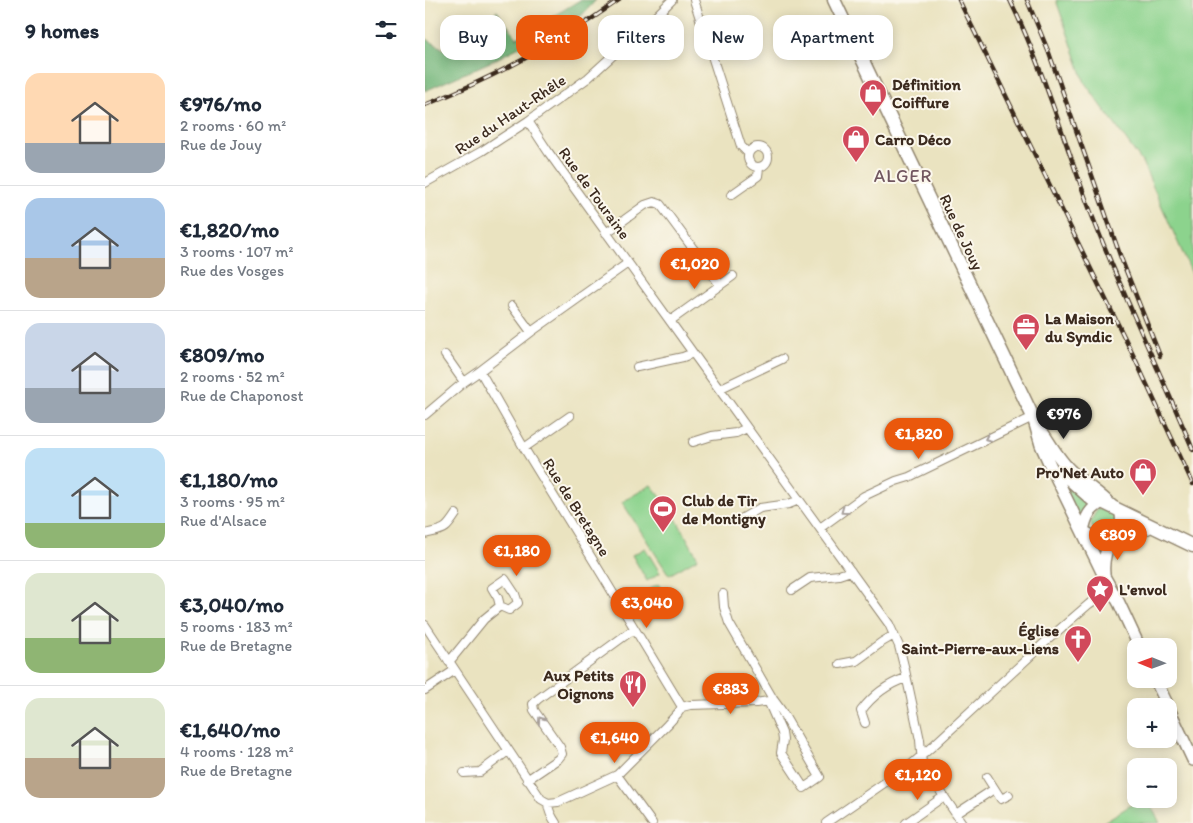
<!DOCTYPE html>
<html lang="en">
<head>
<meta charset="utf-8">
<style>
	:root { --surface:#fff; --page:#f2f2f3; --text:#1f2937; --muted:#747a83; --line:#e0e1e3; --accent:#ea580c }
	body { margin:0; font-family:Itim,sans-serif; background:var(--page); color:var(--text); height:100vh; display:flex; flex-direction:column; font-size:19px; white-space:nowrap }
	* { box-sizing:border-box; margin:0 }
	p { font-size:16px; color:var(--muted) }
	.icon { flex:none; width:28px; height:28px; fill:none; stroke:currentColor; stroke-width:2; stroke-linecap:round; stroke-linejoin:round }
	.map { position:relative; flex:1; overflow:hidden }
	.panel { display:flex; flex-direction:column; background:var(--surface); width:425px }
	.panel>* { flex:none }
	.guide { position:absolute; left:15px; top:15px; width:475px; height:45px; display:flex; gap:10px }
	.needle { width:32px; rotate:271deg }
	.fabs { position:absolute; left:702px; top:638px; display:grid; gap:10px }
	.fabs a { display:grid; place-items:center; width:50px; height:50px; border-radius:10px; background:var(--surface); box-shadow:0 2px 12px #0003; font-size:25px }
	.price { position:absolute; translate:-50% -42px; padding:0 11px; border-radius:18px; background:var(--accent); color:#fff; font-size:16px; line-height:32px; filter:drop-shadow(0 1px 2px #0008) }
	.price::after { content:''; position:absolute; left:50%; top:30px; width:15px; height:11px; margin-left:-8px; background:inherit; clip-path:polygon(0 0,100% 0,50% 100%) }
	.price.on { background:#222; color:#fff }
	ul { padding:0; list-style:none }
	li { display:flex; align-items:center; gap:15px; height:125px; padding:0 25px }
	li+li { border-top:1px solid var(--line) }
	li span { display:grid; place-items:center; flex:none; width:140px; height:100px; border-radius:15px; color:#555 }
	li>.icon { margin-inline-start:auto }
	span .icon { width:60px; height:60px; fill:#fffc; stroke-width:1 }
	li b { font-size:21px }
	h2 { display:flex; justify-content:space-between; align-items:center; height:60px; padding:0 25px; font-size:21px }
	.pill { padding:0 18px; border-radius:15px; background:var(--surface); box-shadow:0 2px 12px #0003; font-size:18px; line-height:45px }
	.pill.on { background:var(--accent); color:#fff }
	main { display:flex; flex:1; min-height:0 }
	.map>svg:first-child { display:block }
</style>
</head>
<body>
<main>
<section class="panel">
<h2>9 homes<svg class="icon" aria-label="filters" viewBox="0 0 24 24"><path d="M4 7h16M4 17h16"/><circle cx="9" cy="7" r="2"/><circle cx="15" cy="17" r="2"/></svg></h2>
<ul>
<li><span style="background:linear-gradient(#ffd9b3 70%,#9aa5b1 0)"><svg class="icon" aria-label="home" viewBox="0 0 24 24"><path d="M3 11l9-7 9 7M6 9v11h12V9"/></svg></span><div><b>€976/mo</b><p>2 rooms · 60 m²</p><p>Rue de Jouy</p></div></li>
<li><span style="background:linear-gradient(#a9c7e8 60%,#b9a48a 0)"><svg class="icon" aria-label="home" viewBox="0 0 24 24"><path d="M3 11l9-7 9 7M6 9v11h12V9"/></svg></span><div><b>€1,820/mo</b><p>3 rooms · 107 m²</p><p>Rue des Vosges</p></div></li>
<li><span style="background:linear-gradient(#c9d6e8 65%,#9aa5b1 0)"><svg class="icon" aria-label="home" viewBox="0 0 24 24"><path d="M3 11l9-7 9 7M6 9v11h12V9"/></svg></span><div><b>€809/mo</b><p>2 rooms · 52 m²</p><p>Rue de Chaponost</p></div></li>
<li><span style="background:linear-gradient(#bfe0f5 75%,#8fb573 0)"><svg class="icon" aria-label="home" viewBox="0 0 24 24"><path d="M3 11l9-7 9 7M6 9v11h12V9"/></svg></span><div><b>€1,180/mo</b><p>3 rooms · 95 m²</p><p>Rue d'Alsace</p></div></li>
<li><span style="background:linear-gradient(#dfe7d0 65%,#8fb573 0)"><svg class="icon" aria-label="home" viewBox="0 0 24 24"><path d="M3 11l9-7 9 7M6 9v11h12V9"/></svg></span><div><b>€3,040/mo</b><p>5 rooms · 183 m²</p><p>Rue de Bretagne</p></div></li>
<li><span style="background:linear-gradient(#dfe7d0 60%,#b9a48a 0)"><svg class="icon" aria-label="home" viewBox="0 0 24 24"><path d="M3 11l9-7 9 7M6 9v11h12V9"/></svg></span><div><b>€1,640/mo</b><p>4 rooms · 128 m²</p><p>Rue de Bretagne</p></div></li>
</ul>
</section>
<div class="map">
<svg width="768" height="823" viewBox="0 0 768 823">
	<rect width="100%" height="100%" fill="#fbf7ec"/>
	<filter id="ink" filterUnits="userSpaceOnUse"><feTurbulence type="fractalNoise" baseFrequency=".02" numOctaves="2"/><feDisplacementMap in="SourceGraphic" scale="10" xChannelSelector="R" yChannelSelector="G"/><feConvolveMatrix kernelMatrix="1 2 1 2 8 2 1 2 1" color-interpolation-filters="sRGB"/></filter>
	<filter id="wash" filterUnits="userSpaceOnUse"><feTurbulence type="fractalNoise" baseFrequency=".0096" numOctaves="4" result="noise"/><feDisplacementMap in="SourceGraphic" scale="20" xChannelSelector="R" yChannelSelector="G"/><feGaussianBlur stdDeviation="1.12" result="paint"/><feColorMatrix in="noise" values="0 0 0 0 0 0 0 0 0 0 0 0 0 0 0 0 0 1.4 0 .05"/><feComposite in="paint" operator="in"/></filter>
	<g filter="url(#wash)">
		<rect width="100%" height="100%" fill="#eae3c0"/>
		<!-- green -->
		<path fill="#8cd38d" stroke="#647e56" d="M631 0H768V276L717 162 660 83Z
			M632 472 667 503 656 522Z
			M226 485 245 508 273 558 244 575 197 502Z
			M672 509C680 509 690 514 695 519L687 535C675 536 667 533 666 521Z
			M220 548 235 573 222 581 207 555Z
			M233 584 246 603 230 614 225 616 213 596Z
			M716 799H722L735 823H677Z"/>
		<!-- forest -->
		<path fill="#71b578" stroke="#56704b" d="M155 0H171L157 15 65 62 0 91V38L22 51 72 11 92 38Z"/>
	</g>
	<g filter="url(#ink)">
		<g fill="none" stroke-linecap="round" stroke-linejoin="round">
			<!-- street casing -->
			<g stroke="#92866f" stroke-width="10">
				<path id="street" d="M269 0 316 146 323 153
					M103 121 124 153 268 353 464 624 474 646 480 670 495 740 497 764 537 823
					M323 157a10 10 0 1 1 20 0a10 10 0 1 1-20 0Z
					M0 183 57 151 103 121 163 78 230 17 247 0
					M306 195 333 176 334 168
					M181 233 220 205 229 202 235 204 238 208 295 285
					M87 306 106 332
					M245 321 308 276
					M20 355 39 382
					M212 367 258 357 268 353
					M55 371 99 448 171 565 257 707 253 713 242 725 192 775
					M294 389 357 359
					M0 415 39 382 55 371 106 332 203 263
					M268 442 287 436 311 433 322 428
					M99 448 145 416
					M316 519 335 508 364 504 374 500
					M395 528 439 496 471 481 484 477 608 417
					M0 534C20 529 20 531 31 514
					M80 579 90 594 93 603 84 610 75 606 73 598 67 588Z
					M367 590 385 578 414 575 426 571
					M298 594 299 607 304 623 348 699 356 710 395 777 379 788 356 753 358 740 357 733 343 701
					M0 625 116 799 123 803 133 802 192 775 227 823
					M24 662 59 619 75 606
					M415 664 431 661 457 642 469 635
					M0 690 30 670
					M257 707 265 705 331 703 343 701 346 700
					M440 723 436 711C448 695 463 684 481 678
					M39 773 55 772 83 751
					M562 777 576 799 584 795
					M102 780 133 759 137 754 135 747 109 710 108 704 113 699 209 629
					M123 803C123 811 127 817 131 823
					M531 814 569 789
					M401 823 487 764 510 744 628 635 664 604 686 589
					M481 823 518 797"/>
			</g>
			<!-- secondary casing -->
			<g stroke="#92866f" stroke-width="14">
				<path id="secondary" d="M608 417 616 445 626 467 680 578 694 603 714 646
					M614 427C624 441 633 459 646 471 659 484 675 493 687 506
					M641 477 669 502H677
					M658 531C661 516 664 510 677 502
					M658 531C670 538 677 541 691 540
					M679 574C678 563 680 551 686 542 690 536 695 531 696 524 697 520 696 516 696 512
					M730 679 743 706
					M744 709 768 760"/>
			</g>
			<!-- primary casing -->
			<g stroke="#92866f" stroke-width="15">
				<path id="primary" d="M409 0 608 417
					M677 502 768 546
					M702 531 710 526 722 528"/>
			</g>
			<!-- street -->
			<use href="#street" stroke="#fff" stroke-width="8"/>
			<!-- secondary -->
			<use href="#secondary" stroke="#fff" stroke-width="11"/>
			<!-- primary -->
			<use href="#primary" stroke="#fff" stroke-width="12"/>
			<!-- rail casing -->
			<g stroke="#3b2a1e" stroke-width="4.5">
				<path id="rail" d="M534 0 711 361 768 484
					M585 0C620 72 641 149 670 223 700 300 736 374 768 450
					M602 0 624 53 696 258 735 356
					M0 105C68 78 134 43 194 0"/>
			</g>
			<!-- rail -->
			<use href="#rail" stroke="#fbf7ec" stroke-width="2.5" stroke-dasharray="8" stroke-linecap="butt"/>
		</g>
		<!-- one-way arrows -->
		<defs><path id="oneway-chevron" d="M-2-3.5L2.5 0L-2 3.5" fill="none" stroke-width="1.6" stroke-linecap="round" stroke-linejoin="round" transform="scale(1.25)"/></defs>
		<g stroke="#a79f9a">
			<use href="#oneway-chevron" transform="translate(563 438) rotate(155)"/>
			<use href="#oneway-chevron" transform="translate(419 511) rotate(144)"/>
			<use href="#oneway-chevron" transform="translate(116 720) rotate(-125)"/>
		</g>
	</g>
	<!-- icons -->
	<defs>
		<g id="shop-pin" transform="scale(1.4375)"><path d="M0 17L-7.5 6A9.5 9.5 0 1 1 7.5 6Z" fill="#d1495b" stroke="#fbf7ec"/><path d="M-5-2.5h2.3a2.7 3.5 0 0 1 5.4 0H5L5.5 6h-11ZM-1.5-2.5h3a1.5 2.3 0 0 0-3 0Z" fill="#fff"/></g>
		<g id="office-pin" transform="scale(1.4375)"><path d="M0 17L-7.5 6A9.5 9.5 0 1 1 7.5 6Z" fill="#d1495b" stroke="#fbf7ec"/><path d="M-6-3h4V-5.5h4V-3h4V5H-6ZM-1-4.5V-3h2v-1.5ZM-6 0V1H6V0Z" fill="#fff"/></g>
		<g id="stadium-pin" transform="scale(1.4375)"><path d="M0 17L-7.5 6A9.5 9.5 0 1 1 7.5 6Z" fill="#d1495b" stroke="#fbf7ec"/><path d="M0-5a6.5 5 0 1 0 0 10a6.5 5 0 1 0 0-10ZM-3.5-1.8h7v3.6h-7Z" fill="#fff"/></g>
		<g id="sight-pin" transform="scale(1.4375)"><path d="M0 17L-7.5 6A9.5 9.5 0 1 1 7.5 6Z" fill="#d1495b" stroke="#fbf7ec"/><path d="M0-6L1.8-2.2L6-1.7L2.9 1.2L3.7 5.4L0 3.3L-3.7 5.4L-2.9 1.2L-6-1.7L-1.8-2.2Z" fill="#fff"/></g>
		<g id="church-pin" transform="scale(1.4375)"><path d="M0 17L-7.5 6A9.5 9.5 0 1 1 7.5 6Z" fill="#d1495b" stroke="#fbf7ec"/><path d="M-1.2-6h2.4v3.5h3.3v2.4h-3.3V6h-2.4V-.1h-3.3v-2.4h3.3Z" fill="#fff"/></g>
		<g id="restaurant-pin" transform="scale(1.4375)"><path d="M0 17L-7.5 6A9.5 9.5 0 1 1 7.5 6Z" fill="#d1495b" stroke="#fbf7ec"/><path d="M-5-6h1v4h1v-4h1v4h1v-4h1v5L-1.5 .5V6h-2V.5L-5-1ZM5-6V6H3V1.5H1.5Q1.5-4 5-6Z" fill="#fff"/></g>
	</defs>
	<g fill-rule="evenodd">
		<use href="#shop-pin" x="448" y="93"/>
		<use href="#shop-pin" x="431" y="139"/>
		<use href="#office-pin" x="601" y="327"/>
		<use href="#shop-pin" x="718" y="472"/>
		<use href="#stadium-pin" x="238" y="509"/>
		<use href="#sight-pin" x="675" y="589"/>
		<use href="#church-pin" x="653" y="639"/>
		<use href="#restaurant-pin" x="208" y="684"/>
	</g>
	<g text-anchor="middle" stroke-width="4" stroke-linejoin="round" paint-order="stroke">
		<!-- poi labels -->
		<g font-size="16" font-weight="bold" fill="#3b2a1e" stroke="#fbf7ec" text-anchor="start">
			<text x="467" y="90">Définition<tspan x="467" dy="18">Coiffure</tspan></text>
			<text x="450" y="145">Carro Déco</text>
			<text x="620" y="324">La Maison<tspan x="620" dy="18">du Syndic</tspan></text>
			<text x="699" y="478" text-anchor="end">Pro'Net Auto</text>
			<text x="257" y="506">Club de Tir<tspan x="257" dy="18">de Montigny</tspan></text>
			<text x="694" y="595">L'envol</text>
			<text x="634" y="636" text-anchor="end">Église<tspan x="634" dy="18">Saint-Pierre-aux-Liens</tspan></text>
			<text x="189" y="681" text-anchor="end">Aux Petits<tspan x="189" dy="18">Oignons</tspan></text>
		</g>
		<!-- street labels -->
		<g font-size="16" fill="#3b2a1e" stroke="#fbf7ec">
			<text transform="translate(85 114) rotate(-34)" y="6">Rue du Haut-Rhêle</text>
			<text transform="translate(170 193) rotate(54)" y="6">Rue de Touraine</text>
			<text transform="translate(537 232) rotate(65)" y="6">Rue de Jouy</text>
			<text transform="translate(152 507) rotate(58)" y="6">Rue de Bretagne</text>
		</g>
		<!-- neighbourhood labels -->
		<g font-size="18" letter-spacing="1" fill="#71565f" stroke="#fbf7ec">
			<text x="478" y="182">ALGER</text>
		</g>
	</g>
</svg>
<div class="fabs">
<a><svg class="needle" viewBox="-14 -14 28 28"><path d="M0-13l5 13h-10z" fill="#e53935"/><path d="M0 13l5-13h-10z" fill="#747a83"/></svg></a>
<a>+</a>
<a>−</a>
</div>
<b class="price" style="left:270px;top:290px">€1,020</b>
<b class="price on" style="left:639px;top:440px">€976</b>
<b class="price" style="left:494px;top:460px">€1,820</b>
<b class="price" style="left:693px;top:561px">€809</b>
<b class="price" style="left:92px;top:577px">€1,180</b>
<b class="price" style="left:222px;top:629px">€3,040</b>
<b class="price" style="left:306px;top:715px">€883</b>
<b class="price" style="left:190px;top:764px">€1,640</b>
<b class="price" style="left:493px;top:801px">€1,120</b>
<div class="guide">
<a class="pill">Buy</a>
<a class="pill on">Rent</a>
<a class="pill">Filters</a>
<a class="pill">New</a>
<a class="pill">Apartment</a>
</div>
</div>
</main>
</body>
</html>
